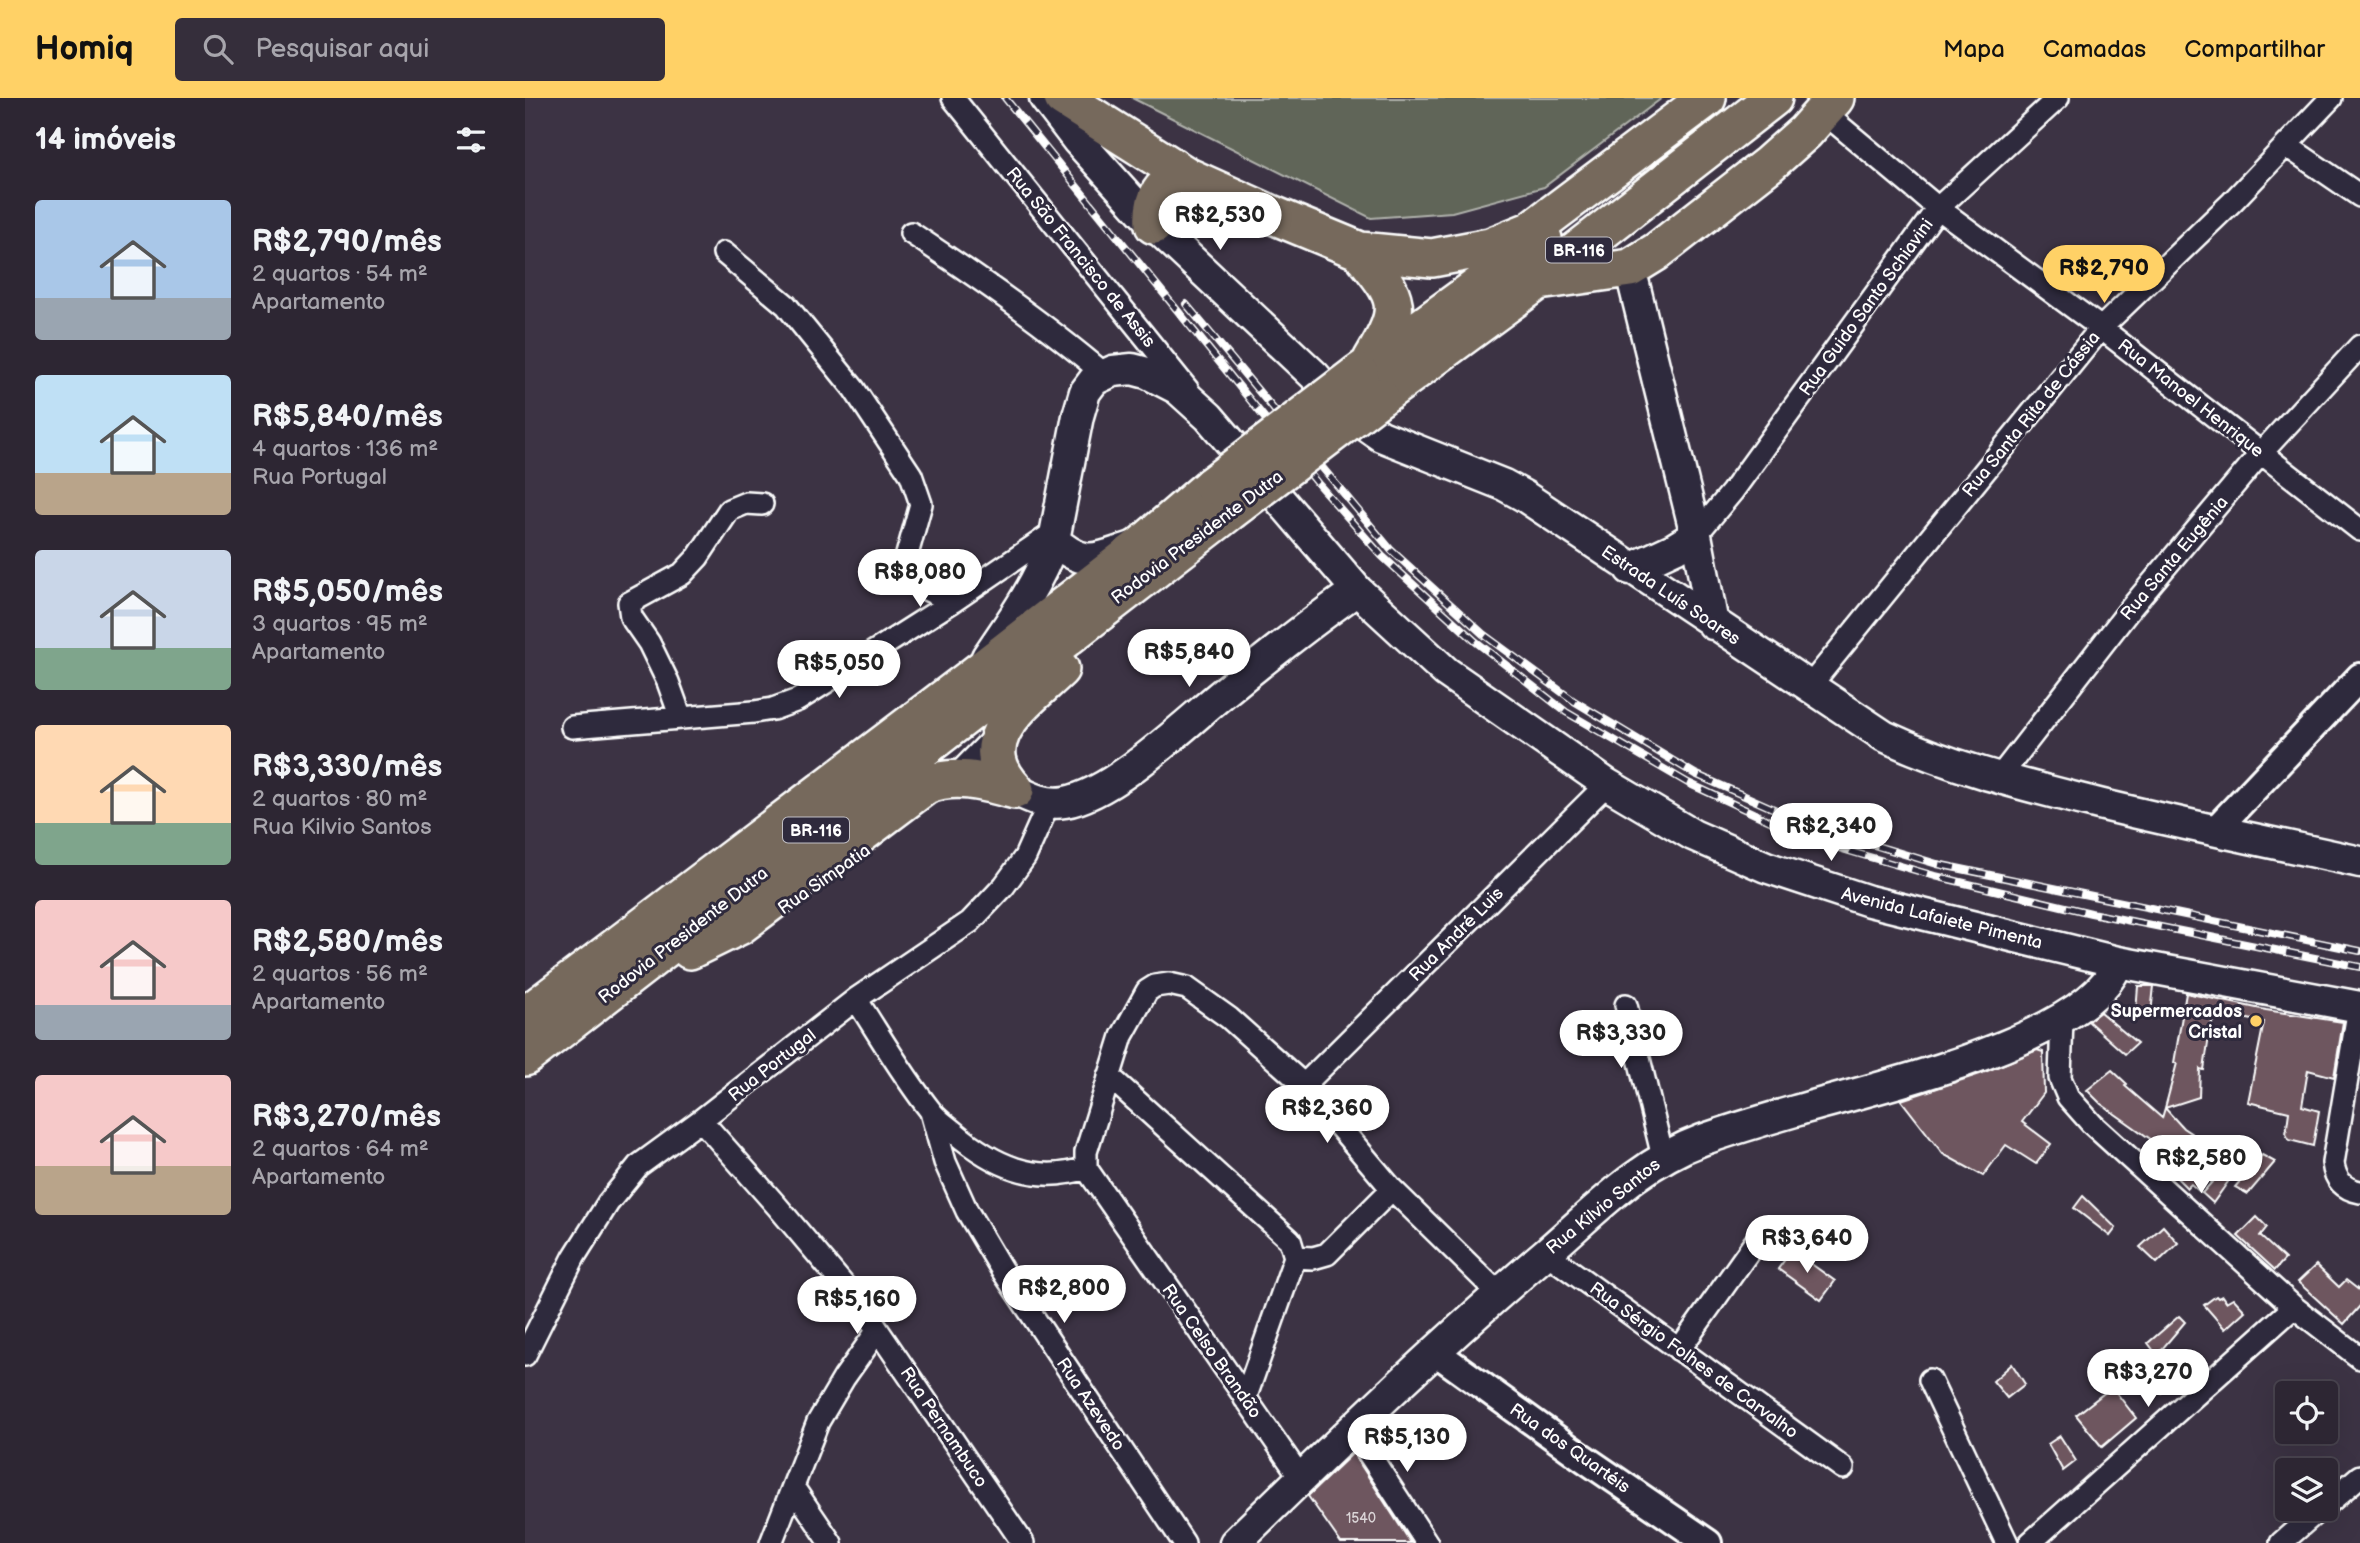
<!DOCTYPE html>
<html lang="pt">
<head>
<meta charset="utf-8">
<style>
	:root { --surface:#2d2633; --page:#352e3b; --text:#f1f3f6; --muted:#a7a5ac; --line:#48434e; --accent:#ffd166 }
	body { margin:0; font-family:"Balsamiq Sans",sans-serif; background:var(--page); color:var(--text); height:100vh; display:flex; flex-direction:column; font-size:26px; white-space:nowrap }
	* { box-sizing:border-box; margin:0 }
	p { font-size:23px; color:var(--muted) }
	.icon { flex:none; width:38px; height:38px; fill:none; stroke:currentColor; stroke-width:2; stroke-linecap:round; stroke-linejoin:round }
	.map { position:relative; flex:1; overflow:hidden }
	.panel { display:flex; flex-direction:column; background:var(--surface); width:525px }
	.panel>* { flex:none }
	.fabs { position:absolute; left:1750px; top:1283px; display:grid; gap:14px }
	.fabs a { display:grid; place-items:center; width:63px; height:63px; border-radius:7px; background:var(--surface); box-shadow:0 7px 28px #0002,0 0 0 2px var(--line); font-size:35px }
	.price { position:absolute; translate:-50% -60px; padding:0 16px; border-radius:24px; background:#fff; color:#222; font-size:23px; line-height:46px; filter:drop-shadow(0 2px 4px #0008) }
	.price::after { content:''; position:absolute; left:50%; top:42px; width:21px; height:16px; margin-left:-10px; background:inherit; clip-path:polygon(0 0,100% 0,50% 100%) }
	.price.selected { background:var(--accent); color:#111 }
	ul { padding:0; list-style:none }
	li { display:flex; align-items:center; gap:21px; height:175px; padding:0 35px }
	li span { display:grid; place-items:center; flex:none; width:196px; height:140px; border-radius:7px; color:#555 }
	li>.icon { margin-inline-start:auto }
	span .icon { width:84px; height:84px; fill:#fffc; stroke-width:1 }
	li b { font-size:30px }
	h2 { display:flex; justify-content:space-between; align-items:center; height:84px; padding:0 35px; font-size:30px }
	header { display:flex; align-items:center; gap:42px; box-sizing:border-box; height:98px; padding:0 35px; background:var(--accent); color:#111 }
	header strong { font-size:33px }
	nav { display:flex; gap:38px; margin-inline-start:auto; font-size:24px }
	.search { width:490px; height:63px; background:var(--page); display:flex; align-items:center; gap:18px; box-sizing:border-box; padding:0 24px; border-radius:7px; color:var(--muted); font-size:26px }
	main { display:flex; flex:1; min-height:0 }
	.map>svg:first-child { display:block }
</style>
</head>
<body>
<header>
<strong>Homiq</strong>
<div class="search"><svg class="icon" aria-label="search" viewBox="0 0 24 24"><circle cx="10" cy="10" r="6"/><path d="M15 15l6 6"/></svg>Pesquisar aqui</div>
<nav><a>Mapa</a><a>Camadas</a><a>Compartilhar</a></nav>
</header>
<main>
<section class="panel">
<h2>14 imóveis<svg class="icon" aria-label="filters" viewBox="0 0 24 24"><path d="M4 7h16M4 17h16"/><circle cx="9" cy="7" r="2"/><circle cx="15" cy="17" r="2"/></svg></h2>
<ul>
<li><span style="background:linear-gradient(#a9c7e8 70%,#9aa5b1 0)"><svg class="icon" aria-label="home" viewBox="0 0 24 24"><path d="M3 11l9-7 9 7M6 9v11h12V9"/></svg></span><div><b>R$2,790/mês</b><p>2 quartos · 54 m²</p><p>Apartamento</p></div></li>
<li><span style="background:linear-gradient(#bfe0f5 70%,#b9a48a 0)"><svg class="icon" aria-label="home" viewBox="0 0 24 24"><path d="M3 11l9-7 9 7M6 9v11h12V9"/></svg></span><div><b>R$5,840/mês</b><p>4 quartos · 136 m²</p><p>Rua Portugal</p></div></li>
<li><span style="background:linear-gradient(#c9d6e8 70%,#7fa58c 0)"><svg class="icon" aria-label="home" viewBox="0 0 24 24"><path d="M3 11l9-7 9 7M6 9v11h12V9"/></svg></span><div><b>R$5,050/mês</b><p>3 quartos · 95 m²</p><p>Apartamento</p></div></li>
<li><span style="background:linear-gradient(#ffd9b3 70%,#7fa58c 0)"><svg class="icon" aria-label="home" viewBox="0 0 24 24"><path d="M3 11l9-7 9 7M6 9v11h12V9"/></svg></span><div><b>R$3,330/mês</b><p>2 quartos · 80 m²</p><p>Rua Kilvio Santos</p></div></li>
<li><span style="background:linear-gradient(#f6c9c9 75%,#9aa5b1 0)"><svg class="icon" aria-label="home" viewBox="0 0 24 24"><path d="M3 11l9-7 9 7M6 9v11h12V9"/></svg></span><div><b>R$2,580/mês</b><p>2 quartos · 56 m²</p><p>Apartamento</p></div></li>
<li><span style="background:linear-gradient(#f6c9c9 65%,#b9a48a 0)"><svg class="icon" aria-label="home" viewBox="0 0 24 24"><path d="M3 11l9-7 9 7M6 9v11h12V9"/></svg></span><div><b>R$3,270/mês</b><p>2 quartos · 64 m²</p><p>Apartamento</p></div></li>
</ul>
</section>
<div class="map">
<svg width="1835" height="1445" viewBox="0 0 1835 1445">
	<rect width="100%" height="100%" fill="#3c3344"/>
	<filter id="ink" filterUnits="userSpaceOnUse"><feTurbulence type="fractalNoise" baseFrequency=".0143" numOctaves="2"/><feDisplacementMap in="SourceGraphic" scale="14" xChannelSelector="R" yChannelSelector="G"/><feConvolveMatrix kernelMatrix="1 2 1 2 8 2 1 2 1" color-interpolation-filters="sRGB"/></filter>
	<g filter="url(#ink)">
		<!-- green -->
		<path fill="#606558" stroke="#b0b2ac" stroke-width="2" d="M607 0H1137L1019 89 927 114 846 120Z"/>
		<!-- building -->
		<path fill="#6e575f" stroke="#fff" stroke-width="2" d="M1613 888H1629L1626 915 1611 914Z
			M1661 895 1741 912 1818 924 1809 979 1783 972 1777 1008 1794 1013 1788 1048 1764 1042 1761 1036 1764 1014 1723 1004 1739 924 1690 915 1685 931 1679 972 1675 971 1674 999 1640 1010 1652 965H1649Z
			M1575 914 1612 945 1600 956 1563 923Z
			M1512 952 1518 954 1519 995 1497 1024 1526 1046 1511 1066 1481 1047 1458 1078 1418 1056 1376 1002 1455 976Z
			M1587 972 1602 986 1600 988 1637 1020 1640 1010 1658 1030 1667 1036 1653 1052 1673 1068 1675 1094 1666 1086 1662 1090 1649 1077 1653 1073 1626 1051 1631 1045 1576 1006 1562 992Z
			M1737 1057 1750 1064 1723 1096 1710 1089Z
			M1708 1061 1715 1067 1688 1105 1677 1095Z
			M1558 1098 1591 1130 1585 1138 1549 1110Z
			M1732 1119 1742 1129 1735 1138 1760 1161 1750 1172 1713 1138Z
			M1638 1128 1653 1145 1632 1165 1615 1149Z
			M1267 1152 1310 1183 1296 1202 1253 1171Z
			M1791 1167 1814 1189 1821 1182 1835 1193V1208L1819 1226 1773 1184Z
			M1691 1198 1693 1200 1697 1198 1701 1204 1708 1200 1720 1213 1700 1231 1679 1207Z
			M1654 1218 1660 1224 1632 1257 1623 1245Z
			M1632 1262 1651 1286 1636 1295 1616 1272Z
			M1487 1266 1500 1286 1482 1300 1468 1283Z
			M1587 1289 1611 1320 1577 1349 1551 1317Z
			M1535 1338 1551 1363 1538 1373 1523 1346Z
			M828 1355 886 1445H816L783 1398Z"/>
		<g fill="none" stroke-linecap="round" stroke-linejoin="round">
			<!-- minor casing -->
			<g stroke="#fff" stroke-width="26">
				<path id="minor" d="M428 0 663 292
					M1298 14 1413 110 1576 230 1835 432
					M1762 48 1835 98
					M386 135C453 179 518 224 579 276
					M199 155 261 207 329 291 386 377 396 406 380 464 381 481 427 504
					M1171 437 1207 394 1413 110 1533 0
					M1284 589 1576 230 1707 104 1806 0
					M156 620 143 584 124 545 106 519 104 505 157 476 173 459 204 412 221 405 237 406
					M47 629 229 614 248 611 273 602 427 504 531 433
					M1473 681 1605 511 1737 354 1835 248
					M425 684 474 634
					M331 901C355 938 378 978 405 1012 411 1021 421 1027 429 1034 468 1067 510 1087 561 1070
					M1101 907 1138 1059
					M1834 909 1808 1065C1810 1082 1819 1091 1835 1094
					M1537 920 1535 980 1543 999 1567 1026 1769 1209 1835 1260
					M584 978 765 1142 770 1159 720 1301
					M779 987 1082 686
					M406 1014 420 1064 442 1113 477 1172 659 1445
					M176 1022 252 1108 337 1209 498 1445
					M561 1070V1054L597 938 622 893 630 888 644 886 662 890 704 920 779 987 867 1091 973 1195
					M561 1070 776 1380
					M1021 1155 1318 1370
					M770 1159 788 1160 802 1156 867 1091
					M1154 1252 1231 1143
					M0 1257 49 1159 83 1105 113 1068 176 1022 331 901 445 824 479 788 500 759 524 705
					M1405 1282 1482 1445
					M827 1330 902 1445
					M268 1389 306 1445
					M1801 1407 1835 1378
					M246 1445 293 1324 319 1280 353 1232
					M1505 1445 1769 1209
					M1756 1445 1796 1410"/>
			</g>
			<!-- tertiary casing -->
			<g stroke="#fff" stroke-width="32">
				<path id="tertiary" d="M1690 732 1835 579
					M909 1253 1054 1357 1183 1445"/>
			</g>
			<!-- secondary casing -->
			<g stroke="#fff" stroke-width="35">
				<path id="secondary" d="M520 0 553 43 629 127 790 278 819 312 856 338 979 387 999 398 1359 638C1425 669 1495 686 1566 704 1655 726 1745 744 1835 764
					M1105 170 1171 437 1188 526
					M529 442C561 472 574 459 611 448
					M1105 471 1150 450 1171 437
					M462 559C488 521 513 486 529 442L553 318 560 294 569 282 588 273 607 271 622 275 653 291 684 319 832 492 921 574 1082 686 1168 737 1241 769 1344 803 1593 864 1835 909
					M490 692C506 700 521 707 540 704 588 696 658 628 697 596 741 560 785 525 832 492
					M710 1445C811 1346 912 1248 1020 1156 1070 1113 1114 1065 1177 1042 1208 1031 1239 1022 1270 1013 1347 990 1565 943 1593 864"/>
			</g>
			<!-- motorway casing -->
			<g stroke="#fff" stroke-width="42">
				<path id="motorway" d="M538 0 663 79 748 117 835 153 907 160 965 149 1005 133 1182 0
					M629 127C627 102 636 82 663 79
					M835 153C874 201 880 207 847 262
					M1014 183 1105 170 1131 154 1244 66 1280 34 1310 0
					M834 275 1018 141
					M855 299 1013 183 1248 0
					M490 692C442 642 500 605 535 571
					M165 852 214 828 401 687C431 675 460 684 490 692
					M0 918 446 580 617 447 687 387
					M0 959 704 414"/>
			</g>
			<!-- minor -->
			<use href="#minor" stroke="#2f2a3d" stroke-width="21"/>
			<!-- tertiary -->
			<use href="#tertiary" stroke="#2f2a3d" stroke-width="26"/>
			<!-- secondary -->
			<use href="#secondary" stroke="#2f2a3d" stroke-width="30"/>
			<!-- motorway -->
			<use href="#motorway" stroke="#76695c" stroke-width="37"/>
			<!-- rail casing -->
			<g stroke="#fff" stroke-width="8">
				<path id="rail" d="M480 0 794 387 857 458 950 543 1041 614 1163 685 1286 742 1410 778 1566 815 1835 869
					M661 206 866 452 958 536 1049 603 1170 676 1292 730 1412 766 1835 853"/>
			</g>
			<!-- rail -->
			<use href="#rail" stroke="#2f2a3d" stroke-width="5" stroke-dasharray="16" stroke-linecap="butt"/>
			<!-- motorway-bridge casing -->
			<g stroke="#fff" stroke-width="42" stroke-linecap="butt">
				<path id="motorway-bridge" d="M687 387 834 275
					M704 414 855 299"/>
			</g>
			<!-- motorway-bridge -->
			<use href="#motorway-bridge" stroke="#76695c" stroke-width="37"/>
		</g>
	</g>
	<!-- markers -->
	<circle fill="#ffd166" stroke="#2f2a3d" stroke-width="2.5" cx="1731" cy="923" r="7"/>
	<g text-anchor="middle" stroke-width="6" stroke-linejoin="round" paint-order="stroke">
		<!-- number labels -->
		<g font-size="14" fill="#dbd5d7">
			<text x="836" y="1425">1540</text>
		</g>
		<!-- shield labels -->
		<g fill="#2f2a3d" stroke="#c1bfc5" stroke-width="2">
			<rect x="1021" y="139.5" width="66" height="25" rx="5"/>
			<rect x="258" y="719.5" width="66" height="25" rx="5"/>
		</g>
		<g font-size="16" font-weight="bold" fill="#fff">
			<text x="1054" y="158">BR-116</text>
			<text x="291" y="738">BR-116</text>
		</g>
		<!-- street labels -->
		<g font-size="18" fill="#fff" stroke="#2f2a3d">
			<text transform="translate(556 159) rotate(51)" y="6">Rua São Francisco de Assis</text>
			<text transform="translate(1341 209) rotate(-54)" y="6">Rua Guido Santo Schiavini</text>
			<text transform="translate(1666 300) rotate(38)" y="6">Rua Manoel Henrique</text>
			<text transform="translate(1506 316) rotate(-51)" y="6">Rua Santa Rita de Cássia</text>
			<text transform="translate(672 439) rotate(-37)" y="6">Rodovia Presidente Dutra</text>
			<text transform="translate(1649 460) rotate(-50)" y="6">Rua Santa Eugênia</text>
			<text transform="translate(1146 497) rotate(34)" y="6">Estrada Luís Soares</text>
			<text transform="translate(299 781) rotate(-35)" y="6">Rua Simpatia</text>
			<text transform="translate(1417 820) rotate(14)" y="6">Avenida Lafaiete Pimenta</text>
			<text transform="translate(931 836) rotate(-45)" y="6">Rua André Luis</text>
			<text transform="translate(158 837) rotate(-38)" y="6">Rodovia Presidente Dutra</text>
			<text transform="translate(247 967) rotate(-38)" y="6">Rua Portugal</text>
			<text transform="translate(1078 1108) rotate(-39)" y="6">Rua Kilvio Santos</text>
			<text transform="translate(687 1253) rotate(55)" y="6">Rua Celso Brandão</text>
			<text transform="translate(1169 1262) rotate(36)" y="6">Rua Sérgio Folhes de Carvalho</text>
			<text transform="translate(566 1306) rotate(56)" y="6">Rua Azevedo</text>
			<text transform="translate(419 1329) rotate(56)" y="6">Rua Pernambuco</text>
			<text transform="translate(1045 1350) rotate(35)" y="6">Rua dos Quartéis</text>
		</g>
		<!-- poi labels -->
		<g font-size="18" font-weight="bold" fill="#fff" stroke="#2f2a3d" text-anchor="end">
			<text x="1717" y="919">Supermercados<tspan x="1717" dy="21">Cristal</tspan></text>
		</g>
	</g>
</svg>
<div class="fabs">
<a><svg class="icon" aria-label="locate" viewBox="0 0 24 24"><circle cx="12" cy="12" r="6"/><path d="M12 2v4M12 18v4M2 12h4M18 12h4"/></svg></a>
<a><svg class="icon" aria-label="layers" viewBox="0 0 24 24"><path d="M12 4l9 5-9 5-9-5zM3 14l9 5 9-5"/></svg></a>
</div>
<b class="price" style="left:695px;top:154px">R$2,530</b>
<b class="price selected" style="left:1579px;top:207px">R$2,790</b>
<b class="price" style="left:395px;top:511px">R$8,080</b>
<b class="price" style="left:664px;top:591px">R$5,840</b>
<b class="price" style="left:314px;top:602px">R$5,050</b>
<b class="price" style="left:1306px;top:765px">R$2,340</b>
<b class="price" style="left:1096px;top:972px">R$3,330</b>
<b class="price" style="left:802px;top:1047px">R$2,360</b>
<b class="price" style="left:1676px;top:1097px">R$2,580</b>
<b class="price" style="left:1282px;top:1177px">R$3,640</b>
<b class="price" style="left:539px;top:1227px">R$2,800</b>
<b class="price" style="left:332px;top:1238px">R$5,160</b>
<b class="price" style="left:1623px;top:1311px">R$3,270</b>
<b class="price" style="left:882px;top:1376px">R$5,130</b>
</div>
</main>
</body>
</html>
